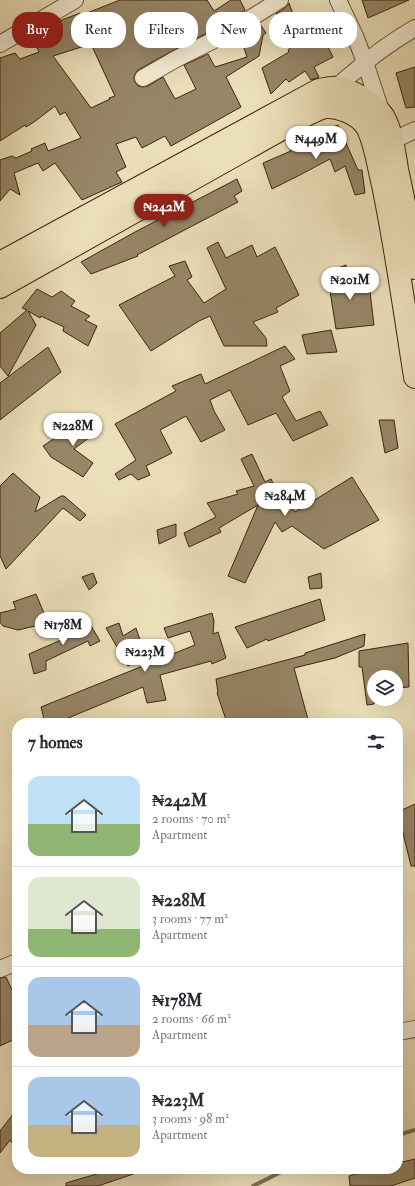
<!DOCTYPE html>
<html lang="en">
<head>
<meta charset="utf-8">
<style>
	:root { --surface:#fff; --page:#f2f2f3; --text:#2b2b33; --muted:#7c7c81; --line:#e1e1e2; --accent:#8f2418 }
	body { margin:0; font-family:"IM FELL Double Pica",serif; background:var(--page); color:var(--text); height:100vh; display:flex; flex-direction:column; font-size:15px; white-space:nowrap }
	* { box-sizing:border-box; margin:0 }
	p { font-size:13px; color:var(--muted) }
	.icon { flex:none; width:22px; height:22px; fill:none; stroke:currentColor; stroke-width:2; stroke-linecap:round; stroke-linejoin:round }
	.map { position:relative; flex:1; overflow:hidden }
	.drawer { position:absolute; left:12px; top:718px; width:391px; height:456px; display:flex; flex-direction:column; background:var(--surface); border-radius:16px; box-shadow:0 4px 16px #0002 }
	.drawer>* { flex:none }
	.guide { position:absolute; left:12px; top:12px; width:391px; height:36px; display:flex; gap:8px }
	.fabs { position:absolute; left:367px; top:670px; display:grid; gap:8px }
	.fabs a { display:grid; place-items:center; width:36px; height:36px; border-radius:50%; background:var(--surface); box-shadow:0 4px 16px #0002; font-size:20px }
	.price { position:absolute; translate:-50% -34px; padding:0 9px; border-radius:14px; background:#fff; color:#222; font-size:13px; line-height:26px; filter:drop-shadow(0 1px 2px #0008) }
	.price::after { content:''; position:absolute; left:50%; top:24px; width:12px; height:9px; margin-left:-6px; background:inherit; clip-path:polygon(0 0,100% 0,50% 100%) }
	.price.active { background:var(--accent); color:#fff }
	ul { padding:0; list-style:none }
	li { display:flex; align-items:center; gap:12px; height:100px; padding:0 16px }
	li+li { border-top:1px solid var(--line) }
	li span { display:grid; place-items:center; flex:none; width:112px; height:80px; border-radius:12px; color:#555 }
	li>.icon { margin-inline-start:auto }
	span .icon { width:48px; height:48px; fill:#fffc; stroke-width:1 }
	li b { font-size:17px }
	h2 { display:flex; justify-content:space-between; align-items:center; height:48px; padding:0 16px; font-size:17px }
	.chip { padding:0 14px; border-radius:16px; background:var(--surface); box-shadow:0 4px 16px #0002; font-size:14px; line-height:36px }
	.chip.active { background:var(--accent); color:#fff }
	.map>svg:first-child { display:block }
</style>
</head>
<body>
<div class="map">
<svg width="415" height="1186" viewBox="0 0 415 1186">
	<rect width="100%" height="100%" fill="#ebdfb9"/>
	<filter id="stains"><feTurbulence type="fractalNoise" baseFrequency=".005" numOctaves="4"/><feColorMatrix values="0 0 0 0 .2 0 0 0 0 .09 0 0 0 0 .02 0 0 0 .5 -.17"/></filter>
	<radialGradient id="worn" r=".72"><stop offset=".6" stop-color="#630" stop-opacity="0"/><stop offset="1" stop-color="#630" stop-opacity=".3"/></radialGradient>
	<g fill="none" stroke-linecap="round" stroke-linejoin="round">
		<!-- stream -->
		<path stroke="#826f52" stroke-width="4" d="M398 1135 415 1130
			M253 1186 287 1169"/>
	</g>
	<!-- building -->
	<path fill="#978667" stroke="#3d250f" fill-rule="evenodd" d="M120 0H207L214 11 231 0H240L245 10 217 28 172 51 138 70 135 74 134 78 135 82 138 86 143 87 148 86 163 77 175 99 196 89 184 65 208 54 215 67 247 57 240 36 260 24 266 33 263 35 259 56 226 77 241 107 171 146 165 136 142 148 136 137 116 144 126 167 116 172 122 182 82 200 55 163 43 171 38 163 14 173 20 195 10 189 0 201V160L12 156 16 158 32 151 31 149 45 143 48 151 81 138 65 112 60 115 55 106 34 122 26 127 25 125 0 141V58L15 53 20 59 39 52 32 37 52 33 49 26 54 23 80 13 82 15ZM91 44 115 96 109 98 110 99 91 108 53 56Z
		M362 0H409L368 18Z
		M289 3 294 17 276 14 285 8Z
		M321 33 333 57 314 67 319 77 311 80 305 71 289 82 286 79 271 94 262 68 289 52 288 50 302 38 304 42Z
		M415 67V107L406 108 396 73Z
		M338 125 358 170H362L365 193 355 195 345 166 335 172 330 159 298 176 272 189 263 163 291 151 290 149 313 135Z
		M237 179 242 191 234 196 238 202 137 255 138 256 91 274 81 262 135 232Z
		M218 242 226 258 252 245 257 257 275 247 299 295 276 308 278 312 253 322 266 338 267 346H224L210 316 199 321 151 351 119 305 175 276 169 266 185 261 192 277 187 280 204 303 226 289 207 248Z
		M346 265 348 283 364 278 365 292H370L374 325 336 329 327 272Z
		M37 289 52 297 61 291 75 301 71 306 90 316 85 320 97 326 88 346 63 331 64 327 41 316 40 318 28 311 36 325 8 376 0 366V333L27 310 22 308Z
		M331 330 337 352 307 354 302 335Z
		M285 346 295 359 280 366 290 391 282 397 296 421 320 411 328 425 293 441 276 413 248 425 230 390 210 400 214 411 225 430 201 442 186 416 160 430 172 453 146 466 150 475 138 480 131 474 119 480 115 474 136 460 115 424 176 391 172 386 201 374 205 384Z
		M48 347 61 372 0 420V383Z
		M90 416 101 427 87 433 90 437 74 449 93 463 83 477 51 457 43 446 58 436 61 438 69 429Z
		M379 420H394L398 448 385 453Z
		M252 454 265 482 271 479 274 485 295 512 352 477 379 520 324 549 292 526 282 532 275 522 245 583 228 576 258 505 219 528 221 532 189 547 184 533 216 517 207 503 238 494 236 491 254 486 241 459Z
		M13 473 40 497 35 512 61 496H64L86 515 80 521 63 508 6 569 0 556V486Z
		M176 524V536L159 544 157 530Z
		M93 573 97 583 89 590 82 577Z
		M321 573 322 588 310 589 308 577Z
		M36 594 48 623 18 630 3 626 0 622V613L16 609 13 602Z
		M320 599 325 620 268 641 267 639 247 648 235 627Z
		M212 613 214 621 213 634 218 632 226 658 212 664 211 661 160 675 166 700 147 703 143 687 56 723H45L41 707 195 645 190 631 168 638 164 628Z
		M84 614 100 641 90 646 88 641 46 661V670L34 674 29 654 84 630 79 616Z
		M119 623 123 636 136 628 142 646 128 650 132 664 128 666 106 628Z
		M365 634 364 646 335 658 294 668 309 723H227L217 693H218L216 679 305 655V653Z
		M408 643 409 687 396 688V677H374V704L367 705 362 667H359V651Z
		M415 804V866H411L398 812Z
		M6 977 13 992 17 988V1038L0 1046V978Z
		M17 1109V1150L10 1140 0 1153V1131Z
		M415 1159V1178L391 1186H350L349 1176 375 1169H398V1163Z
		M99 1169H142V1171L98 1186H66V1183L100 1173Z"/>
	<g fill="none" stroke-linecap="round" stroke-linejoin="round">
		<!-- street casing -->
		<g stroke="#68543a" stroke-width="18">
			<path id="street" d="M338 0 355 36 365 62 382 114
				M0 44 75 0
				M143 78 176 59 222 36 280 0
				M332 93C337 85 346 79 354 72 373 55 393 41 415 28
				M392 141 415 130
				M0 969 17 962
				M398 1032 415 1029"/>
		</g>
		<!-- primary casing -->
		<g stroke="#3d250f" stroke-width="24">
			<path id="primary" d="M0 263 319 90C325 89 331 87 337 88 351 89 375 104 383 116 392 132 394 151 397 169 404 201 410 234 415 268
				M0 287 310 113C315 111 320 108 325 107 339 106 359 114 367 127 375 141 379 169 383 185 396 248 405 313 415 377"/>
		</g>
		<!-- street -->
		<use href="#street" stroke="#f2ead2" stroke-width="16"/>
		<!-- primary -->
		<use href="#primary" stroke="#ebdfb9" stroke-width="22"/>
	</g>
	<rect width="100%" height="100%" filter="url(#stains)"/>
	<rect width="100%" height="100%" fill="url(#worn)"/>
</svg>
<div class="fabs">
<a><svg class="icon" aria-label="layers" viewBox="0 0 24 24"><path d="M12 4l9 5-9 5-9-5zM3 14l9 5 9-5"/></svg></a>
</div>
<b class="price" style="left:316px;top:160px">₦449M</b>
<b class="price active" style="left:164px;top:228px">₦242M</b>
<b class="price" style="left:350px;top:301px">₦201M</b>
<b class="price" style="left:73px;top:447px">₦228M</b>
<b class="price" style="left:285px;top:517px">₦284M</b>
<b class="price" style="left:63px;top:646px">₦178M</b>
<b class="price" style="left:145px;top:673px">₦223M</b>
<div class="guide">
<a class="chip active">Buy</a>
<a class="chip">Rent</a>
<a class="chip">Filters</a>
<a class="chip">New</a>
<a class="chip">Apartment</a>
</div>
<section class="drawer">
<h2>7 homes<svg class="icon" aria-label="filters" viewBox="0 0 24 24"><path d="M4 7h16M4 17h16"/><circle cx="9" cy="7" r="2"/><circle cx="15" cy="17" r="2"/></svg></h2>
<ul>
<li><span style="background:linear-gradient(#bfe0f5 60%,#8fb573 0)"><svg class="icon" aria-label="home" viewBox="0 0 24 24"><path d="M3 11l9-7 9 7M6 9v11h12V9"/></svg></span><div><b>₦242M</b><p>2 rooms · 70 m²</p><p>Apartment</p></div></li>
<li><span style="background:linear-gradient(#dfe7d0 65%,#8fb573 0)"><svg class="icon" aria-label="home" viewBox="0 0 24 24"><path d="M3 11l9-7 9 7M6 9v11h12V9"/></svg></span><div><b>₦228M</b><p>3 rooms · 77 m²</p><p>Apartment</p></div></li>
<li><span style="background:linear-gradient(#a9c7e8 60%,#b9a48a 0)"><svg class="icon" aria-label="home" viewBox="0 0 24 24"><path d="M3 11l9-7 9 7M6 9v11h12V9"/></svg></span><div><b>₦178M</b><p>2 rooms · 66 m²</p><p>Apartment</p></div></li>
<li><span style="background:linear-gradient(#a9c7e8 60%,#c2b280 0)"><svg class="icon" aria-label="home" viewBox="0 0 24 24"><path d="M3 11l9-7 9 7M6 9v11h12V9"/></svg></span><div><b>₦223M</b><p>3 rooms · 98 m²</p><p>Apartment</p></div></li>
</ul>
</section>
</div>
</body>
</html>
